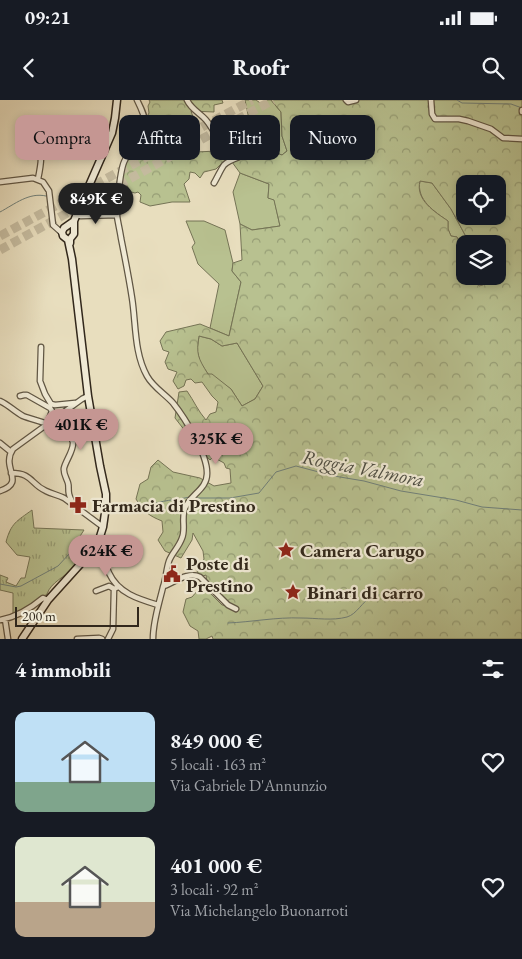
<!DOCTYPE html>
<html lang="it">
<head>
<meta charset="utf-8">
<style>
	:root { --surface:#171b24; --page:#242831; --text:#f1f3f6; --muted:#9ea1a6; --accent:#c59692 }
	body { margin:0; font-family:"EB Garamond",serif; background:var(--page); color:var(--text); height:100vh; display:flex; flex-direction:column; font-size:19px; white-space:nowrap }
	* { box-sizing:border-box; margin:0 }
	p { font-size:16px; color:var(--muted) }
	.icon { flex:none; width:28px; height:28px; fill:none; stroke:currentColor; stroke-width:2; stroke-linecap:round; stroke-linejoin:round }
	.map { position:relative; height:539px; overflow:hidden }
	.drawer { display:flex; flex-direction:column; background:var(--surface); flex:1 }
	.drawer>* { flex:none }
	.hud { position:absolute; left:15px; top:15px; width:492px; height:45px; display:flex; gap:10px }
	.fabs { position:absolute; left:456px; top:75px; display:grid; gap:10px }
	.fabs a { display:grid; place-items:center; width:50px; height:50px; border-radius:10px; background:var(--surface); box-shadow:0 2px 8px #0003; font-size:25px }
	.scale { position:absolute; left:15px; bottom:12px; width:124px; box-sizing:border-box; padding-left:5px; border:2px solid #32281c; border-top:0; font-size:14px; line-height:18px; white-space:nowrap; color:#32281c; -webkit-text-stroke:4px #f0ead5; paint-order:stroke }
	.price { position:absolute; translate:-50% -42px; padding:0 11px; border-radius:18px; background:var(--accent); color:#111; font-size:16px; line-height:32px; filter:drop-shadow(0 1px 2px #0008) }
	.price::after { content:''; position:absolute; left:50%; top:30px; width:15px; height:11px; margin-left:-8px; background:inherit; clip-path:polygon(0 0,100% 0,50% 100%) }
	.price.on { background:#222; color:#fff }
	ul { padding:0; list-style:none }
	li { display:flex; align-items:center; gap:15px; height:125px; padding:0 15px }
	li span { display:grid; place-items:center; flex:none; width:140px; height:100px; border-radius:10px; color:#555 }
	li>.icon { margin-inline-start:auto }
	span .icon { width:60px; height:60px; fill:#fffc; stroke-width:1 }
	li b { font-size:21px }
	h2 { display:flex; justify-content:space-between; align-items:center; height:60px; padding:0 15px; font-size:21px }
	.chip { padding:0 18px; border-radius:10px; background:var(--surface); box-shadow:0 2px 8px #0003; font-size:18px; line-height:45px }
	.chip.on { background:var(--accent); color:#111 }
	.status { display:flex; justify-content:space-between; align-items:center; height:35px; padding:0 25px; background:var(--surface); direction:ltr }
	.status svg { height:14px; fill:currentColor }
	header { display:flex; justify-content:space-between; align-items:center; height:65px; padding:0 15px; background:var(--surface); font-size:22px; font-weight:800 }
	.map>svg:first-child { display:block }
</style>
</head>
<body>
<div class="status"><b>09:21</b><svg viewBox="0 0 49 12"><path d="M0 12V9h3v3zM5 12V6h3v6zM10 12V3h3v9zM15 12V0h3v12zM26 1h20v11H26zM47 4h2v5h-2z"/></svg></div>
<header><svg class="icon" aria-label="back" viewBox="0 0 24 24"><path d="M15 5l-7 7 7 7"/></svg>Roofr<svg class="icon" aria-label="search" viewBox="0 0 24 24"><circle cx="10" cy="10" r="6"/><path d="M15 15l6 6"/></svg></header>
<div class="map">
<svg width="522" height="539" viewBox="0 0 522 539">
	<defs>
		<pattern id="forest-crowns" width="20" height="18" patternUnits="userSpaceOnUse" patternTransform="scale(1.25)"><rect width="20" height="18" fill="#b8c190"/><path d="M2 6a3 3 0 1 1 6 0M12 15a3 3 0 1 1 6 0" fill="none" stroke="#969d75"/></pattern>
		<pattern id="park-tufts" width="24" height="20" patternUnits="userSpaceOnUse" patternTransform="scale(1.25)"><rect width="24" height="20" fill="#b8c190"/><path d="M3 7l-1-3M5 7V3M7 7l1-3M15 17l-1-3M17 17v-4M19 17l1-3" fill="none" stroke="#969d75"/></pattern>
	</defs>
	<rect width="100%" height="100%" fill="#e8debe"/>
	<filter id="stains"><feTurbulence type="fractalNoise" baseFrequency=".004" numOctaves="4"/><feColorMatrix values="0 0 0 0 .2 0 0 0 0 .09 0 0 0 0 .02 0 0 0 .5 -.17"/></filter>
	<radialGradient id="worn" r=".72"><stop offset=".6" stop-color="#630" stop-opacity="0"/><stop offset="1" stop-color="#630" stop-opacity=".3"/></radialGradient>
	<!-- green -->
	<path fill="#b8c190" stroke="#757456" d="M245 0H256L263 5 267 0H271L281 12 282 36 287 51 282 55 265 49V43L260 30 252 34Z
		M240 73 269 84 268 98 274 99 280 126 252 130 240 124 233 92Z
		M420 81 432 83 451 109 470 144H465V154L457 137 451 136 448 129V121C435 112 416 100 420 81Z
		M186 121H204L225 130 233 163 232 171 241 182 229 236 210 228 219 184 198 164 192 147 195 143Z
		M199 236 211 239 222 246 237 243 263 286 255 299 242 306 231 289 208 274 200 262 197 250Z"/>
	<!-- forest -->
	<path fill="url(#forest-crowns)" stroke="#757456" fill-rule="evenodd" d="M149 0H222L223 3 214 5V12L191 11 195 23V52L265 49 282 55 287 51 282 36 281 12 271 0H522V539H213L212 536 206 539H199L198 531 190 526 183 512 186 499 192 497 198 490 208 491 222 505 232 506 224 501 207 483 206 475 200 477 197 471 204 459 203 451 193 433 192 440 181 458 165 451 158 440 163 432 162 421C149 416 143 411 136 399L140 384 148 379 151 367 158 360 173 372 200 378 214 386 231 383 230 369 226 368 224 363 213 357 210 360 196 345 175 318 179 292 187 291C194 301 198 311 206 320L210 314 216 312 218 302 212 296 202 282 195 283 191 279 186 280 184 286 178 289 173 281 177 272 168 269 165 262 169 252 163 250 160 241 166 232 200 224 229 236 241 182 232 171 233 163 242 160 240 124 252 130 280 126 274 100 268 98 269 84 240 73 232 62 221 64 216 69 204 72 200 78 195 73 190 72 189 79 184 84 190 102H172L150 106 140 102 141 95 138 92 135 93 127 91 128 87 122 80 127 60 139 38 143 24 149 13 148 6 150 2ZM420 81 432 83 451 109 470 144H498V176H485L486 178 483 185 479 186 475 176H465V154L457 137 451 136 448 129V121C435 112 415 100 420 81ZM465 84H498V116H465ZM199 236 211 239 222 246 237 243 263 286 255 299 242 306 231 289 212 274H208C198 258 196 254 199 236Z"/>
	<!-- park -->
	<path fill="url(#park-tufts)" stroke="#757456" d="M32 410 34 428 84 430 75 444 85 450C81 456 78 462 73 468 65 477 51 482 47 494L28 508 13 514V493L0 490V475L8 478 6 482 16 486 21 478H25L30 457 17 455 6 442C11 423 17 421 32 410Z"/>
	<g fill="none" stroke-linecap="round" stroke-linejoin="round">
		<!-- stream -->
		<path stroke="#70807a" stroke-width="1" d="M457 0 462 3 511 4 522 8
			M0 112C15 104 29 92 46 96
			M194 397 198 398H230L259 393 276 372 296 366 334 376 364 381 401 391 456 400 482 407 522 410
			M148 406C161 400 176 400 190 397
			M0 484 16 487 21 486 58 466 70 453 77 447
			M228 523C252 522 276 517 301 518 317 518 332 521 347 517 357 514 362 502 371 497 374 496 376 496 379 495"/>
		<!-- highway-tunnel -->
		<path stroke="#c4ba9e" stroke-width="9" stroke-dasharray="9 4.5" stroke-linecap="butt" d="M0 136 252 0
			M0 150 273 0"/>
		<!-- street casing -->
		<g stroke="#605644" stroke-width="7">
			<path id="street" d="M137 0C148 22 149 27 134 48 131 51 127 55 125 60 120 68 117 105 117 116 118 123 120 131 121 138 125 158 129 178 132 198 136 223 134 253 147 276 153 287 165 294 173 303 185 318 208 355 207 374 207 389 190 395 185 408 181 418 186 429 182 438 179 447 172 453 169 461 166 470 166 479 163 487 159 504 153 521 153 539
				M187 0C191 9 200 13 206 20 213 28 217 38 222 48 231 54 241 52 249 45L252 46 253 49C246 57 232 57 224 65 221 69 217 78 214 83
				M346 0 348 2 356 0
				M431 0 432 14 435 19H459L468 21 491 29 503 38 522 39
				M522 10V12
				M30 33C43 54 43 55 38 79
				M65 52 86 54 102 58
				M0 82 33 78 43 82 49 91 53 125 62 133
				M76 115 81 116 117 115
				M41 247 40 281 45 294 51 304 55 305 75 303
				M20 296 24 295H27L50 308 52 311 48 322
				M0 301C9 305 15 312 23 316 35 321 70 327 73 342 74 350 66 360 64 368 63 373 66 377 68 383 69 386 68 390 69 394 70 398 72 401 73 405
				M0 343 11 352
				M11 373C33 373 30 384 46 391 52 394 58 395 64 398L103 427
				M0 391C27 382 0 368 13 349L82 299 88 296
				M98 443C99 446 102 450 103 453 106 460 106 467 109 473 118 493 138 499 158 505
				M164 486C175 482 188 471 200 477L228 505 236 509
				M96 491 109 486 114 489
				M5 519 8 539
				M0 520C17 517 30 509 43 498L48 500
				M77 539 99 538 102 539
				M108 539 113 529 114 489 118 487"/>
		</g>
		<!-- secondary casing -->
		<g stroke="#32281c" stroke-width="9">
			<path id="secondary" d="M70 143V139L74 134V121L81 104 112 33 115 18 117 0
				M22 539 48 500 94 449 98 443 103 427 106 406V394L100 366 88 296 72 159 68 140 63 136 62 132 64 128 74 121"/>
		</g>
		<!-- street -->
		<use href="#street" stroke="#f0ead5" stroke-width="4.5"/>
		<!-- secondary -->
		<use href="#secondary" stroke="#f0ead5" stroke-width="6"/>
	</g>
	<!-- icons -->
	<defs>
		<g id="pharmacy-bare" transform="scale(1.35)"><path d="M-2-6h4v4h4v4h-4v4h-4v-4h-4v-4h4Z" fill="#8f2418" stroke="#f0ead5" stroke-width="2.5" paint-order="stroke"/></g>
		<g id="sight-bare" transform="scale(1.35)"><path d="M0-6L1.8-2.2L6-1.7L2.9 1.2L3.7 5.4L0 3.3L-3.7 5.4L-2.9 1.2L-6-1.7L-1.8-2.2Z" fill="#8f2418" stroke="#f0ead5" stroke-width="2.5" paint-order="stroke"/></g>
		<g id="civic-bare" transform="scale(1.35)"><path d="M-.6-6.5H3V-4.5H.6V-3L4-1V1h2V6H-6V1h2V-1L-.6-3ZM-1.2 2.5V6h2.4V2.5Z" fill="#8f2418" stroke="#f0ead5" stroke-width="2.5" paint-order="stroke"/></g>
	</defs>
	<g fill-rule="evenodd">
		<use href="#pharmacy-bare" x="78" y="405"/>
		<use href="#sight-bare" x="286" y="450"/>
		<use href="#civic-bare" x="172" y="474"/>
		<use href="#sight-bare" x="293" y="492"/>
	</g>
	<g text-anchor="middle" stroke-width="4.5" stroke-linejoin="round" paint-order="stroke">
		<!-- poi labels -->
		<g font-size="19" font-weight="bold" fill="#32281c" stroke="#f0ead5" text-anchor="start">
			<text x="92" y="412">Farmacia di Prestino</text>
			<text x="300" y="457">Camera Carugo</text>
			<text x="186" y="470">Poste di<tspan x="186" dy="22">Prestino</tspan></text>
			<text x="307" y="499">Binari di carro</text>
		</g>
		<!-- water labels -->
		<g font-size="20" font-style="italic" fill="#4c4d43" stroke="#f0ead5">
			<text transform="translate(363 368) rotate(11)" y="7">Roggia Valmora</text>
		</g>
	</g>
	<rect width="100%" height="100%" filter="url(#stains)"/>
	<rect width="100%" height="100%" fill="url(#worn)"/>
</svg>
<div class="fabs">
<a><svg class="icon" aria-label="locate" viewBox="0 0 24 24"><circle cx="12" cy="12" r="6"/><path d="M12 2v4M12 18v4M2 12h4M18 12h4"/></svg></a>
<a><svg class="icon" aria-label="layers" viewBox="0 0 24 24"><path d="M12 4l9 5-9 5-9-5zM3 14l9 5 9-5"/></svg></a>
</div>
<div class="scale">200 m</div>
<b class="price on" style="left:96px;top:125px">849K €</b>
<b class="price" style="left:81px;top:351px">401K €</b>
<b class="price" style="left:216px;top:365px">325K €</b>
<b class="price" style="left:106px;top:477px">624K €</b>
<div class="hud">
<a class="chip on">Compra</a>
<a class="chip">Affitta</a>
<a class="chip">Filtri</a>
<a class="chip">Nuovo</a>
</div>
</div>
<section class="drawer">
<h2>4 immobili<svg class="icon" aria-label="filters" viewBox="0 0 24 24"><path d="M4 7h16M4 17h16"/><circle cx="9" cy="7" r="2"/><circle cx="15" cy="17" r="2"/></svg></h2>
<ul>
<li><span style="background:linear-gradient(#bfe0f5 70%,#7fa58c 0)"><svg class="icon" aria-label="home" viewBox="0 0 24 24"><path d="M3 11l9-7 9 7M6 9v11h12V9"/></svg></span><div><b>849 000 €</b><p>5 locali · 163 m²</p><p>Via Gabriele D'Annunzio</p></div><svg class="icon" aria-label="heart" viewBox="0 0 24 24"><path d="M12 20l-8-8c-3-5 5-10 8-4 3-6 11-1 8 4z"/></svg></li>
<li><span style="background:linear-gradient(#dfe7d0 65%,#b9a48a 0)"><svg class="icon" aria-label="home" viewBox="0 0 24 24"><path d="M3 11l9-7 9 7M6 9v11h12V9"/></svg></span><div><b>401 000 €</b><p>3 locali · 92 m²</p><p>Via Michelangelo Buonarroti</p></div><svg class="icon" aria-label="heart" viewBox="0 0 24 24"><path d="M12 20l-8-8c-3-5 5-10 8-4 3-6 11-1 8 4z"/></svg></li>
</ul>
</section>
</body>
</html>
